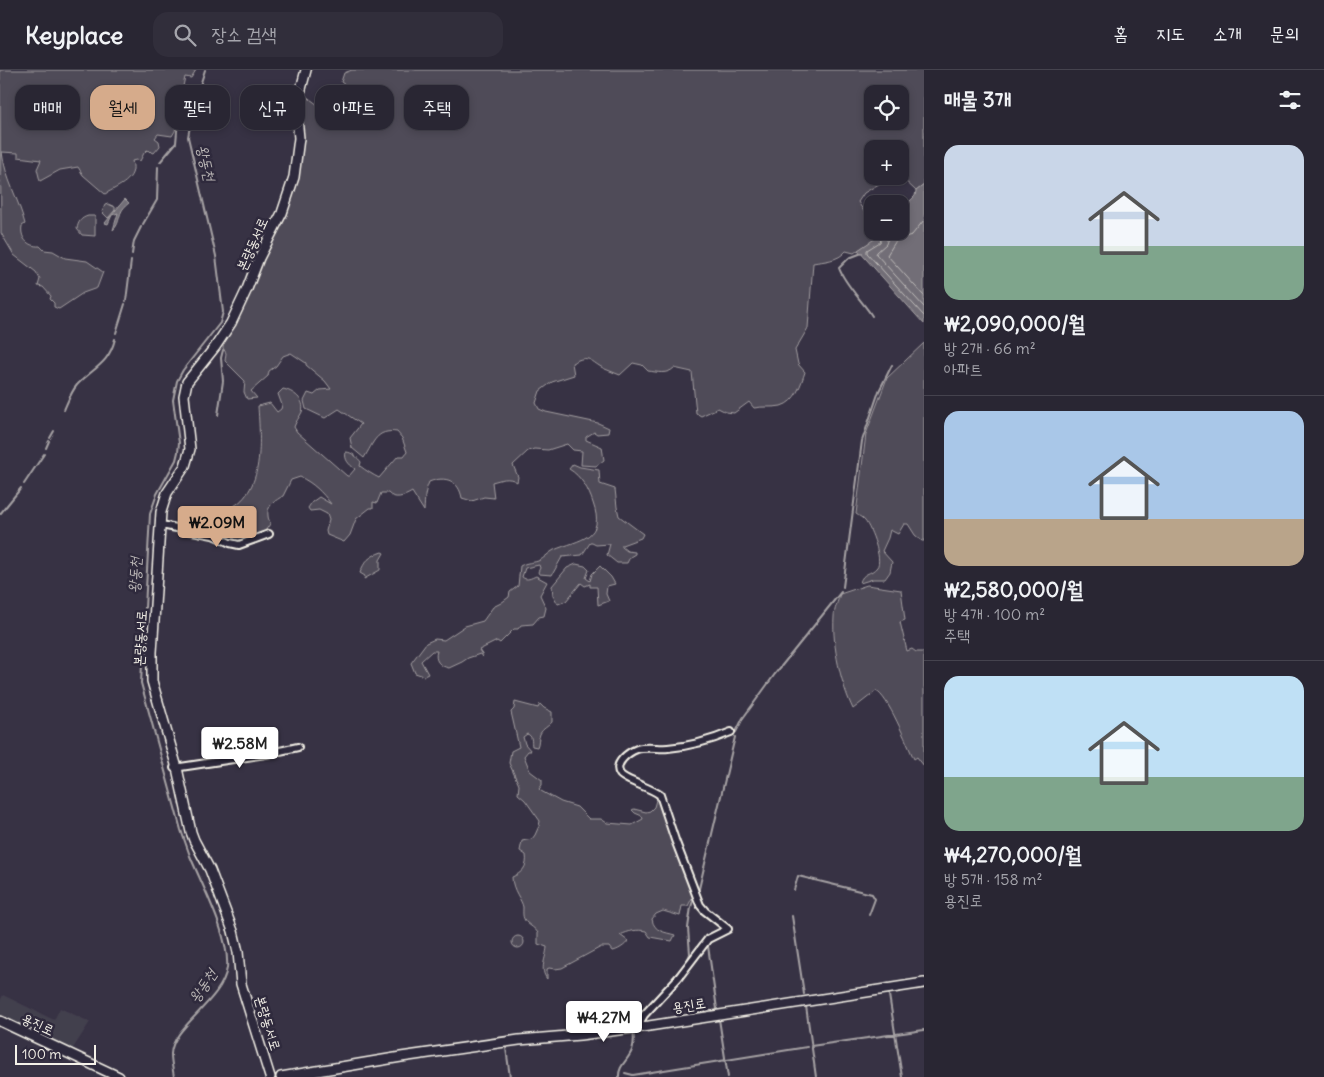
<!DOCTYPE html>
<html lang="ko">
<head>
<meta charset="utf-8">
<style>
	:root { --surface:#292633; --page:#312e3b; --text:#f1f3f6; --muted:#a5a5ac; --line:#45434e; --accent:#d6ab8b }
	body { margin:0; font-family:Delius,"Poor Story",sans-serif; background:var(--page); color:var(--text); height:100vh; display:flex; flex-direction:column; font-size:19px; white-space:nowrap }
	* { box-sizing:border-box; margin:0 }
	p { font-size:16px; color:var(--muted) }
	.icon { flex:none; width:28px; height:28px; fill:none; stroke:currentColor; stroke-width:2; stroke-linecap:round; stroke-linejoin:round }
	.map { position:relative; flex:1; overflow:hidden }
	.drawer { display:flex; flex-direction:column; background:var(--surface); width:400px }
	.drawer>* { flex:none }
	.top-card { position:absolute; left:15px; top:15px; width:475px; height:45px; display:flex; gap:10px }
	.tools { position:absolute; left:864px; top:15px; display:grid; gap:10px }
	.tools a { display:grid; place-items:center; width:45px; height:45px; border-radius:10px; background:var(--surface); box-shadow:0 2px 8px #0003,0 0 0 1px var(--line); font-size:25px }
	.scale { position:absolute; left:15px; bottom:12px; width:81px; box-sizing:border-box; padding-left:5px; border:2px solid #f4f1e8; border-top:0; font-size:14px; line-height:18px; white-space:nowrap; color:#f4f1e8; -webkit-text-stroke:4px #2f2a3d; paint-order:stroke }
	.price { position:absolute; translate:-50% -42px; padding:0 11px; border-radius:5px; background:#fff; color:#222; font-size:16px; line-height:32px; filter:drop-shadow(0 1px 2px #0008) }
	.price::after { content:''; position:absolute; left:50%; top:30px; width:15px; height:11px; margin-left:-8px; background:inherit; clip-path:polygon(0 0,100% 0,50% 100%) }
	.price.active { background:var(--accent); color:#111 }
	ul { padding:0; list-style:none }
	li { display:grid; align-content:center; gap:10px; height:265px; padding:0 20px }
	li+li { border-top:1px solid var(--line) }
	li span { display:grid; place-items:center; height:155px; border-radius:15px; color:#555 }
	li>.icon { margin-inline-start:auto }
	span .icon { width:90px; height:90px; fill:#fffc; stroke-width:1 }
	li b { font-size:21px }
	h2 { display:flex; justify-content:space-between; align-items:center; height:60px; padding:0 20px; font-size:21px }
	.chip { padding:0 18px; border-radius:15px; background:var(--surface); box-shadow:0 2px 8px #0003,0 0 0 1px var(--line); font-size:18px; line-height:45px }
	.chip.active { background:var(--accent); color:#111 }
	header { display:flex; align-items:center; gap:30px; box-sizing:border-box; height:70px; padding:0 25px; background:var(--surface); border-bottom:1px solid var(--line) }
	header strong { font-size:24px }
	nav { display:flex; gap:28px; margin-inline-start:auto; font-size:18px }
	.search { width:350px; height:45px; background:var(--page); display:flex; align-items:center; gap:12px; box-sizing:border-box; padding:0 18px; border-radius:15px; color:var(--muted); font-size:19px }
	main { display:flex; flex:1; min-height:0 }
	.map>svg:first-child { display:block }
</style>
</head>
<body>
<header>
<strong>Keyplace</strong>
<div class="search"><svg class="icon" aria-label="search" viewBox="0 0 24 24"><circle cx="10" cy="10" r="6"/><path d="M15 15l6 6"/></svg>장소 검색</div>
<nav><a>홈</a><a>지도</a><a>소개</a><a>문의</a></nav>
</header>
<main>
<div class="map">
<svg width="924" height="1007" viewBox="0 0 924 1007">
	<rect width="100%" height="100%" fill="#373244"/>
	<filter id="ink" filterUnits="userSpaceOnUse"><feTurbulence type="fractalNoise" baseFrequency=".02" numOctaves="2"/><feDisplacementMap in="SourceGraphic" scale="10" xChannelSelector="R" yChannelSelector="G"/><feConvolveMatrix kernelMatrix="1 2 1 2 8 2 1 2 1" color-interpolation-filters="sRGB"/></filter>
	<g filter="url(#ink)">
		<!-- built -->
		<path fill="#433f4e" d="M3 925 54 950 60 938 90 952 72 980 0 946V931Z"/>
		<!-- green -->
		<path fill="#504b59" stroke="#a29ea0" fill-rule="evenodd" d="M0 0H196L191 8 185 7 180 30 179 49H177L175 61 172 66 158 64 155 68 159 71 160 76 154 83 147 80 144 83 140 91 136 90 132 91C138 110 118 116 105 124L83 105 78 97 60 100 40 111 37 99 41 90 18 87V83L2 82C5 108 19 130 25 154L22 156C20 167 27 177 40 176L44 180 53 181 65 188 87 191 103 202 97 218 83 223 59 239 54 237V233L50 229 51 226 43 217 38 216 40 209 36 202 14 185 1 163Z
			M352 0H924V115L916 121 900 106V79H872V106H892L864 123 858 132 872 154V161H879L876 168 854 183 846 181C838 191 824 191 813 193L808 258 795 280 798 294 805 302C801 314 796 332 781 336 772 338 763 336 754 338L749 332 734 343 726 342 718 338 701 346 696 343 692 302 674 298C667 305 657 302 648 301L642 295 633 293 620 305C615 303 610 301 605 299 590 292 590 283 572 293L574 305 552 312 540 321 536 333 539 339 546 342 598 353 609 358 608 363 597 364 594 362 586 367V370L602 377 604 390 596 396 581 395 582 381 573 380 567 374 548 380 534 379 528 381 513 395 518 407 517 412C509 406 500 410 492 412L494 428 484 427 472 431 462 428C459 411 446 405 429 412 424 424 425 428 424 441L412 422C404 427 394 430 388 423H381L377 433 373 432V438H370L356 449 350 465 344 472 327 465 326 461 329 450 327 444 319 440 310 441 308 438 312 432 319 427 331 434C322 422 313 413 300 407L291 410 283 426C276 430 266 436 268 446 268 449 270 451 270 454L263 464 238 473 235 471 229 454 222 441C266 429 260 371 258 336L270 333 277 342 281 339 282 335 278 324 283 319C293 321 306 330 302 342 299 348 296 351 294 357L297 362 347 406H349L355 399C349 394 344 390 346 382 352 382 358 388 361 392L360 396C365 400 373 405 379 408L398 386H404L407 382 402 368 397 362C376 359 374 372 364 388L352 378 350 368 361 354 339 339 325 348 306 339 304 331 308 323 314 325 320 320 331 319 325 311 306 295V293L291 283 283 286 276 296 269 301 268 306 251 321 257 328 247 329 244 322 245 311 225 291 226 283 223 278V272L285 144 300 50 301 25 306 26 322 38 332 41 347 42 360 53 372 35 341 12 344 3ZM872 24H900V51H872Z
			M108 134 115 137V140L108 148 102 142 105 135Z
			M88 146H95V166L82 165 77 159C78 152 81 148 88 146Z
			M924 273V471H922L915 465 908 454H904L898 464 890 460 888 468 882 481 892 492 890 502 885 509H873L860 513C862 502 871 505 877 497 883 490 871 458 865 451 863 448 859 446 856 444L866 364 887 308Z
			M573 394 580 397 599 400 600 414 615 419 617 437 619 446 643 464 641 468 622 475V477L627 481 635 482V484L630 487 627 493H617L607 485 610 474 596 475 592 473H590L582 485 562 487 552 505 539 504 538 502 540 498 539 495 525 498 522 507C527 511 531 508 536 506L547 512 540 525 546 538 544 546 539 547 533 554 521 555 518 559H514L500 573 497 571 479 580 483 586 482 587 480 584 468 588 462 592 449 598C439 596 434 590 437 581H432L421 591 428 604 424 606 415 603 411 593 426 573 435 569 444 570 465 556 483 551 493 537 501 533 509 527 510 522 518 516 520 496C527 492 532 493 538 491 544 489 548 483 554 480 580 469 606 469 593 433 589 420 581 406 569 399Z
			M382 482 384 483 380 490V500L364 509 365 506 360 503C364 491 370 486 382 482Z
			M576 494 585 496 589 500 586 508 590 511 592 504 600 496 611 507 615 514 607 516 606 524 609 531 598 535 597 517H590V514L585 516 581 513 566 531 558 534 553 525 552 516 567 498Z
			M867 515 901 520 905 550 900 552 907 581 912 579 916 582H924V696L917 687 914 689C907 674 888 626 876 621L853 639C841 614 832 576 834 547 834 540 838 531 840 524Z
			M515 632 538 638 540 634 544 638 552 642V652C548 657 543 658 540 664 538 669 539 673 537 677L532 676C531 671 533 666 527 664L523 667 525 674 531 681H528L524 686 530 701 542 710V715L539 719 541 721 561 732 577 737 589 749H601L607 753 632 755 643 749 642 746 635 743 632 740 634 739 646 742 650 741 654 737 656 730 660 732 693 826 688 836H682L680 846 663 841 656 844 652 849C654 862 665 862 675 865L672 871 650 867 646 861C637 859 629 861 620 865L628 871C626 875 617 881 612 881L609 877H601L562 898 555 899 549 898 547 899V909C539 899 546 889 547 877L538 874V863C535 858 530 856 526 852 522 847 523 843 523 837 522 830 512 820 512 807 522 803 528 797 526 785L520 781 522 771 532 769 535 765 539 756 540 751 525 730 518 724 519 715 509 693 511 681 519 677 511 642 514 639Z
			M512 872a6 6 0 1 1 12 0a6 6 0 1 1-12 0Z"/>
		<!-- water -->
		<path fill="#726e77" stroke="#a6a2a4" d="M924 115V254L858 180 876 168 879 161H900V152L906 143 910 131 915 126 916 121Z
			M125 129 129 133C116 142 122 152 113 160L118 143 112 145 108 154 105 153Z"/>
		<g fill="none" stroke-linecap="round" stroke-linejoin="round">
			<!-- shore -->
			<path stroke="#c0bdbb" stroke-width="1" d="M924 150 912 165 897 169 887 185 924 226
				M884 161 880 172 867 180V183L924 246
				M890 161 886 174 877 182 876 184 924 237"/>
			<!-- stream -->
			<path stroke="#a6a2a4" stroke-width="2" d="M160 92 176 73 178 50
				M143 154 157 130 158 97
				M862 183 849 188 839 198C844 213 863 232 872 246
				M132 184 134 171 141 157
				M126 231 131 191
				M116 263 125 234
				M64 340C68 331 71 322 77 315 93 298 109 294 115 269
				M218 345 223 311 221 288 223 280
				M50 368 54 361
				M46 378 49 371
				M24 414 44 384
				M0 444 21 418
				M843 517 862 371 879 321 892 295
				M736 662 743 648 775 604 841 522
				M794 820 798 806 872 824 875 829 869 845
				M698 823 735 667
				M792 846 804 924
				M708 876 717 939
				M673 908 687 891 690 884 688 858 691 837 694 828
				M889 925 902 1007
				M806 936 816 1007
				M719 949 728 1007
				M811 976 924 960
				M506 978 510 1007
				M625 1003 633 1005 807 977
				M174 1007C173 1000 171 992 171 984 172 956 222 932 227 898 230 867 202 815 190 786 187 777 184 769 181 760L141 613 150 444 157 424 176 390 178 382 179 373 173 330 177 311 183 300 220 253 223 242 216 186 188 67 194 34 205 0
				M619 1007C618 990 638 989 633 961"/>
			<!-- street casing -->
			<g stroke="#f4f1e8" stroke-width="10">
				<path id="street" d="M161 455 213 465 230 473 239 475 269 464
					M174 698 266 684 298 677
					M637 957 644 945 679 907 708 869 728 859 705 841 700 835 675 770 660 725C650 717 625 711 620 704 613 693 629 682 637 679 646 676 659 679 668 678 690 676 710 671 731 662"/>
			</g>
			<!-- secondary casing -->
			<g stroke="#f4f1e8" stroke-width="12">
				<path id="secondary" d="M0 951 119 1007
					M270 1007 241 914 238 882 233 861 210 800 194 770 191 762 177 698 152 611V582L161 442 167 423 185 396 190 379 184 326 187 312 215 277 231 253 247 219 259 188 282 143 294 107 299 68 296 38 306 0
					M281 1007 401 987 519 970 580 965 649 956 924 913"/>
			</g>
			<!-- street -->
			<use href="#street" stroke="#2f2a3d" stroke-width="6"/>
			<!-- secondary -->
			<use href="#secondary" stroke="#2f2a3d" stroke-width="9"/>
		</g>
	</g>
	<g text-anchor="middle" stroke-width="5" stroke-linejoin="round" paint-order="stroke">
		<!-- street labels -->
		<g font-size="14" fill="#f4f1e8" stroke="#2f2a3d">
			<text transform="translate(252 174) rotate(-66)" y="5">본량동서로</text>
			<text transform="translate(140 568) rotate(-87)" y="5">본량동서로</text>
			<text transform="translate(689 935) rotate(-9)" y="5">용진로</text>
			<text transform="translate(268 953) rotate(73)" y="5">본량동서로</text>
			<text transform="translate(38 954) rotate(25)" y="5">용진로</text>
		</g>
		<!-- water labels -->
		<g font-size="15" font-style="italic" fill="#bab6b5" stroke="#2f2a3d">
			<text transform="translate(206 93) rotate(77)" y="5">왕동천</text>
			<text transform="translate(135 505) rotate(-87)" y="5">왕동천</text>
			<text transform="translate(203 916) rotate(-56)" y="5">왕동천</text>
		</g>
	</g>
</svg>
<div class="tools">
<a><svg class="icon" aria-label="locate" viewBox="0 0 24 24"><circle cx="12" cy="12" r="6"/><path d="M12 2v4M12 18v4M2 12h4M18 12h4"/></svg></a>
<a>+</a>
<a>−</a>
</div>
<div class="scale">100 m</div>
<b class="price active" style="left:217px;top:478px">₩2.09M</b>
<b class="price" style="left:240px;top:699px">₩2.58M</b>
<b class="price" style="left:604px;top:973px">₩4.27M</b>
<div class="top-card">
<a class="chip">매매</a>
<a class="chip active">월세</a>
<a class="chip">필터</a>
<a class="chip">신규</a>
<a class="chip">아파트</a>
<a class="chip">주택</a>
</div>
</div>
<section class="drawer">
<h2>매물 3개<svg class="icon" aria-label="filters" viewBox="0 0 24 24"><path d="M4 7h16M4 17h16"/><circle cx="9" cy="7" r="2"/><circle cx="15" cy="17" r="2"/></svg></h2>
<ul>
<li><span style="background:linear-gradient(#c9d6e8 65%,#7fa58c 0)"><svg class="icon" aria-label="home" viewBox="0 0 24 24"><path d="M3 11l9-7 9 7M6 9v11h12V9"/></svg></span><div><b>₩2,090,000/월</b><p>방 2개 · 66 m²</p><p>아파트</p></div></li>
<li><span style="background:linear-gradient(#a9c7e8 70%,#b9a48a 0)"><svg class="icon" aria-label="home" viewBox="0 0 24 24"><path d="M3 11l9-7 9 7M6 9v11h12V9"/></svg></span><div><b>₩2,580,000/월</b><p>방 4개 · 100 m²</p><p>주택</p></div></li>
<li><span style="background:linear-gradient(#bfe0f5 65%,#7fa58c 0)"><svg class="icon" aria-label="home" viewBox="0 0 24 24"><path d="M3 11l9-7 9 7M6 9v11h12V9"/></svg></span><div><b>₩4,270,000/월</b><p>방 5개 · 158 m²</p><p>용진로</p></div></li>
</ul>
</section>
</main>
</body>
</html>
